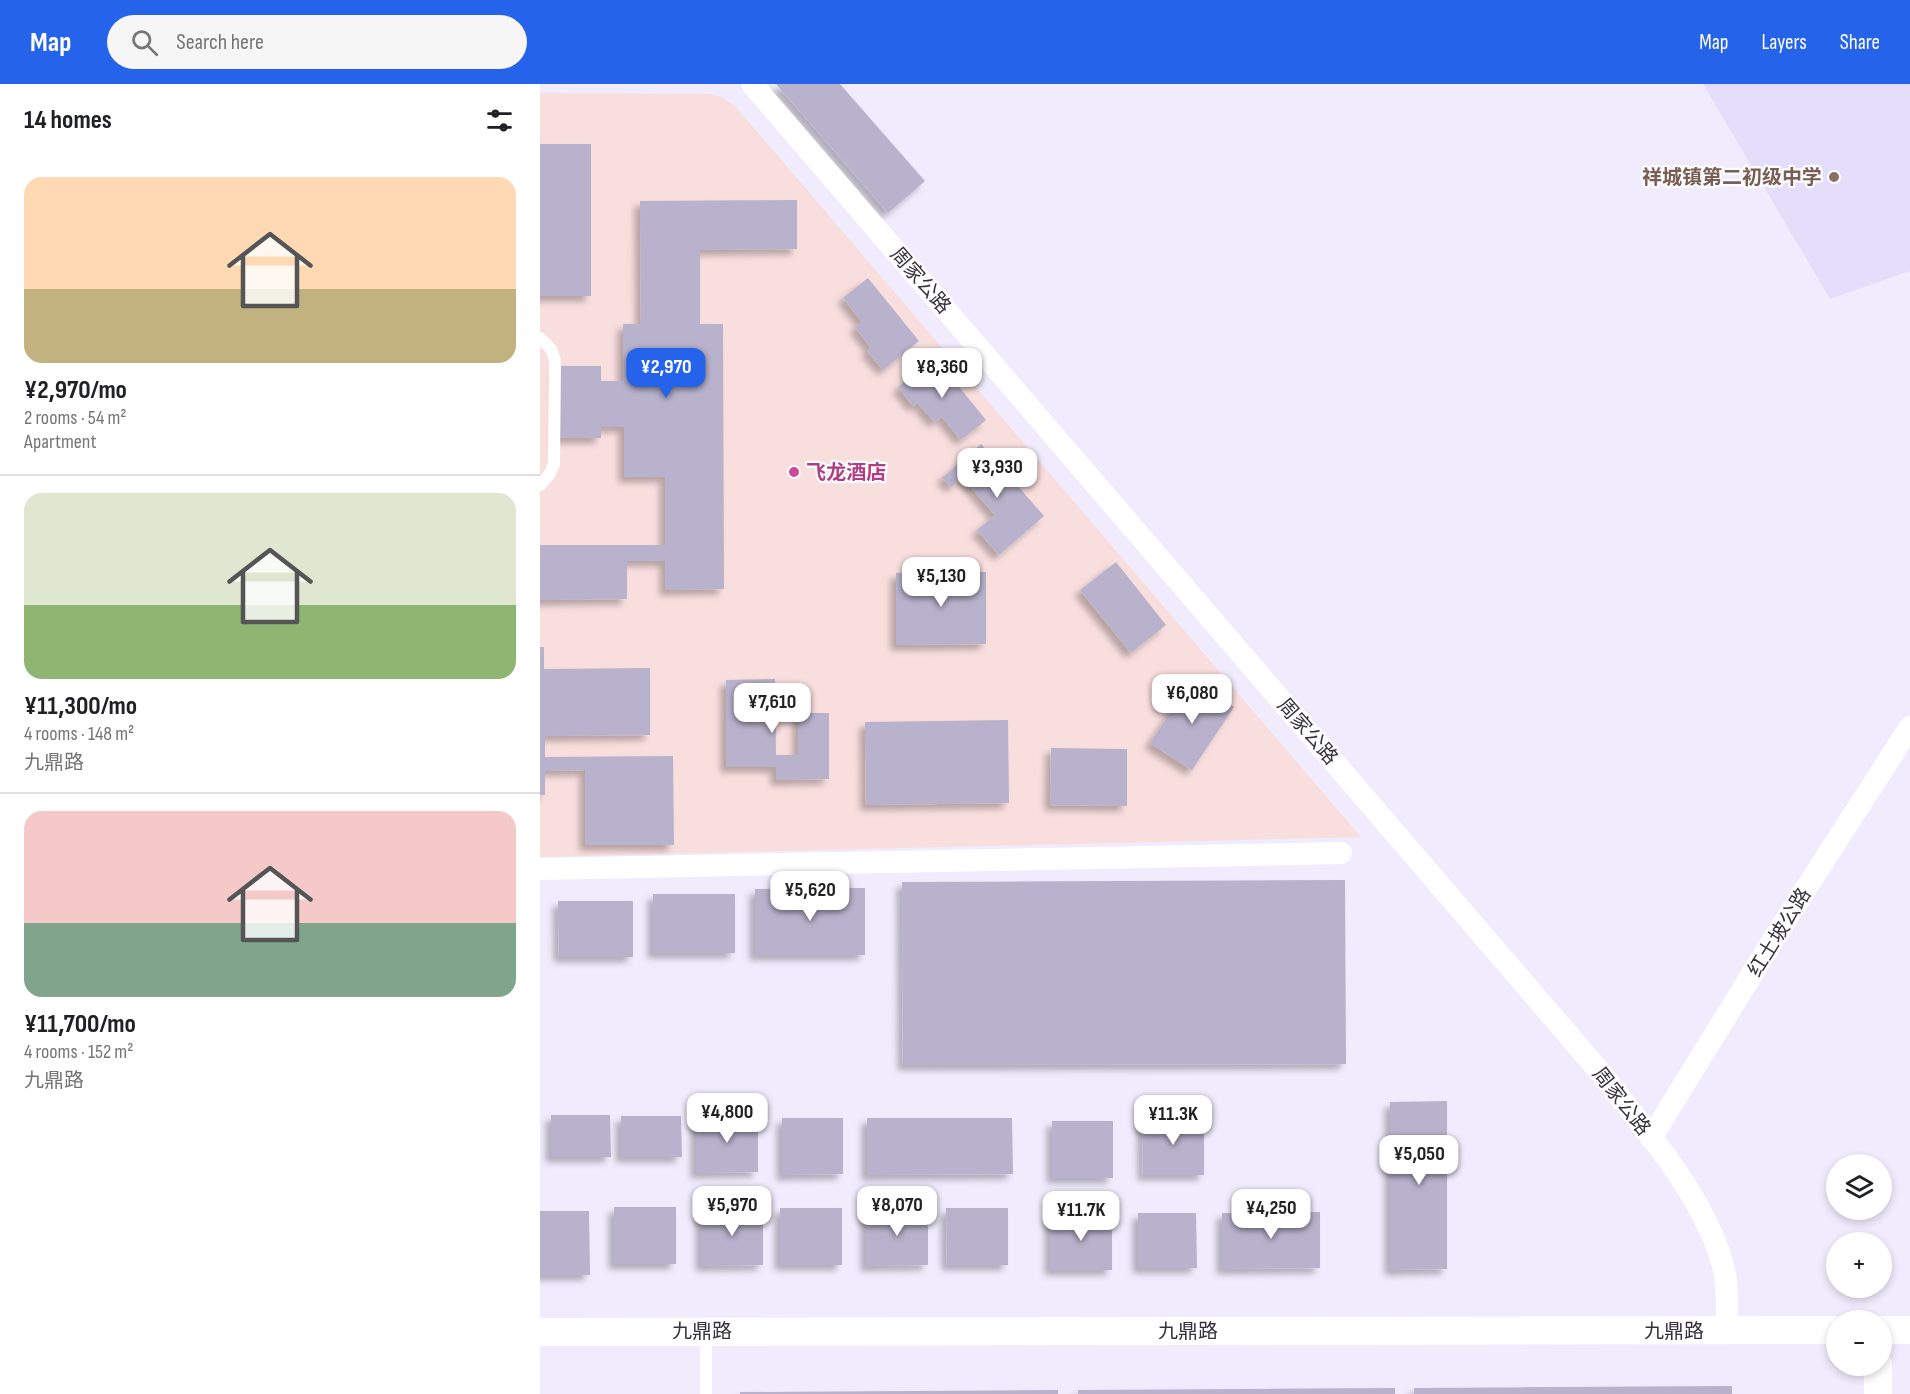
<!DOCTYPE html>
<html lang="en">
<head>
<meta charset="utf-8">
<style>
	:root { --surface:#fff; --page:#f6f6f6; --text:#202124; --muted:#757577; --line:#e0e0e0; --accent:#2563eb }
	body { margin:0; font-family:"Sofia Sans Condensed","Noto Sans SC",sans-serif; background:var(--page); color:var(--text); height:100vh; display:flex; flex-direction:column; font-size:22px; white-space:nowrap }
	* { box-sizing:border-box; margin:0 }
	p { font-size:20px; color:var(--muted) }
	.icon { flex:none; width:33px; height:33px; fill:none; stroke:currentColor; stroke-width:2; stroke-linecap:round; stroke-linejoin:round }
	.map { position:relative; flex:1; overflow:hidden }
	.side { display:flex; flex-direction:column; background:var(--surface); width:540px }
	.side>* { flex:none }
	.tools { position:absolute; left:1286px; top:1070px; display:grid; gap:12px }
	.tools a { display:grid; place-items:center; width:66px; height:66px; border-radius:50%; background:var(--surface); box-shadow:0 3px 9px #0003; font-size:30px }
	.price { position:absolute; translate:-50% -51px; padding:0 14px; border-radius:12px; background:#fff; color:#222; font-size:20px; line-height:39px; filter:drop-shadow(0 2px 3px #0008) }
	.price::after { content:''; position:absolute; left:50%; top:36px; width:18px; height:14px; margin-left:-9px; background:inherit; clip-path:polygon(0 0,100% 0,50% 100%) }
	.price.selected { background:var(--accent); color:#fff }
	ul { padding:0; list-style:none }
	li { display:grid; align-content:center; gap:12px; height:318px; padding:0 24px }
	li+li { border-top:2px solid var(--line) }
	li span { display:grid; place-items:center; height:186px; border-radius:18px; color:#555 }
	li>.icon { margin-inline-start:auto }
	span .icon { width:108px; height:108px; fill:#fffc; stroke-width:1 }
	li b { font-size:26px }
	h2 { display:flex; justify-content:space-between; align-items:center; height:72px; padding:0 24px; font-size:26px }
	header { display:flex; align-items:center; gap:36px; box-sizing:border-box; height:84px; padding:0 30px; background:var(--accent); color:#fff }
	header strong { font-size:28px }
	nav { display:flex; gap:33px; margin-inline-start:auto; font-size:21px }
	.search { width:420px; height:54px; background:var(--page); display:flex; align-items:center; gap:15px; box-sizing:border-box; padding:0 21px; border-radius:33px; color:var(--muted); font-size:22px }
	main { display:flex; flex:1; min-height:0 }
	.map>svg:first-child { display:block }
</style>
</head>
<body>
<header>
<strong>Map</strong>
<div class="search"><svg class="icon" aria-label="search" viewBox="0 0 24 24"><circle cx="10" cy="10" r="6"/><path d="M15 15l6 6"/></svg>Search here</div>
<nav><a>Map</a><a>Layers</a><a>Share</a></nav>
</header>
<main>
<section class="side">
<h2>14 homes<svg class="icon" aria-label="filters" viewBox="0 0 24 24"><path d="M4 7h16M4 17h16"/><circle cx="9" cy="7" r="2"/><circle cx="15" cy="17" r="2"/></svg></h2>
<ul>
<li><span style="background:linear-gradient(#ffd9b3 60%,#c2b280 0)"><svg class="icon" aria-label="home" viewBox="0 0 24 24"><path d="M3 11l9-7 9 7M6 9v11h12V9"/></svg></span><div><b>¥2,970/mo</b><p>2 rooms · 54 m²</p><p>Apartment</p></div></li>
<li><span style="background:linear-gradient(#dfe7d0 60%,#8fb573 0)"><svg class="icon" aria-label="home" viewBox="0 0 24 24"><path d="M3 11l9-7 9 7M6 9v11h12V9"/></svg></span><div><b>¥11,300/mo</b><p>4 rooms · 148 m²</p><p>九鼎路</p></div></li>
<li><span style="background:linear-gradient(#f6c9c9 60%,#7fa58c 0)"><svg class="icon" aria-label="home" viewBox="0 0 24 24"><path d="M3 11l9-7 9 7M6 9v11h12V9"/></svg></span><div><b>¥11,700/mo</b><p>4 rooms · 152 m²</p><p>九鼎路</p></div></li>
</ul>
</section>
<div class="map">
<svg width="1370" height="1310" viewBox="0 0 1370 1310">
	<defs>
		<filter id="shadow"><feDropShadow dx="-5.5" dy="5.5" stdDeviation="3" flood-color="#0004"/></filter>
	</defs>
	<rect width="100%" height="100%" fill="#f0ecfd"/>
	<!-- commercial -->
	<path fill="#f9dede" d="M0 9 170 10 182 13 196 23 821 753 0 773Z"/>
	<!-- built -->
	<path fill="#e5defa" d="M1163 0H1370V187L1290 215Z"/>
	<!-- building -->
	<path fill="#b8b2cc" filter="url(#shadow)" d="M236 0H300L385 97 348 129Z
		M0 60H51V212H0Z
		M257 116V165L160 166V240H183L184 505 125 506V477H87V515L0 516V461H125V393H84V343H61V354H19L18 282H61V297H83V240H101L100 117Z
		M328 194 379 257 343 286 327 267 331 264 315 243 322 238 303 214Z
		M395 273 446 336 421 356 402 333 394 338 378 319 373 322 358 303Z
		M441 360 504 432 459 471 437 446 455 431 422 393 411 403 402 394Z
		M576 478 626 541 591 569 540 506Z
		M446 488V560L356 561V489Z
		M0 563H4V585L110 584V651L5 652V673L133 672 134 761H45V686L5 687V711H0Z
		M235 595 236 671H258V629H289V695L236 696V683H186V596Z
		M652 596 694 623 652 686 610 659Z
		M468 636 469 719 326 721 325 638Z
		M511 664 587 665V722L510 721Z
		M805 796 806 980 363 981 362 798Z
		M325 804V871H215V805Z
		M113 810H195V869H113Z
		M18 817H93V873H19Z
		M907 1017V1185L850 1186V1018Z
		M11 1031H70L71 1073H11Z
		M218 1031V1088L156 1089V1032Z
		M81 1032H141L142 1073H81Z
		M242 1034H303V1090L242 1091Z
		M327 1034H472L473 1090 327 1091Z
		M602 1034H664V1091H603Z
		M512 1037H573V1094H512Z
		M74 1123H136V1180H74Z
		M223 1124V1181L161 1182V1125Z
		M240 1124H302V1181H240Z
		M388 1124V1181L326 1182V1125Z
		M406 1124H468V1181H407Z
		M0 1127H49L50 1191H0Z
		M780 1128V1184L682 1185V1129Z
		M510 1129H572V1186H510Z
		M598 1129H656L657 1184H598Z
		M1192 1302V1310H874V1304Z
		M855 1304V1310H538V1306Z
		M518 1306V1310H200V1308Z"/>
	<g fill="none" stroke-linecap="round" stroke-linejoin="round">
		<!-- service -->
		<path stroke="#fff" stroke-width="12" d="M0 254 11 265 15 276 14 380 9 391 0 401
			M166 1247V1310"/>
		<!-- minor -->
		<path stroke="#fff" stroke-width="22" d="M212 0 1061 989C1106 1047 1164 1111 1183 1182 1189 1202 1186 1226 1187 1247
			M0 785 801 769
			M1111 1054 1238 848 1370 643"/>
		<!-- tertiary -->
		<path stroke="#fff" stroke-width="28" d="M1341 1246H1370
			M0 1248 1296 1246
			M1338 1281V1310"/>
	</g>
	<!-- markers -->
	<circle fill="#8d6e63" stroke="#fff" stroke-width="2" cx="1294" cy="93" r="6"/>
	<circle fill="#d1479c" stroke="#fff" stroke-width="2" cx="254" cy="388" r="6"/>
	<g text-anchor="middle" stroke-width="4.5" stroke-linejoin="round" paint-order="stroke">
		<!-- education labels -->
		<g font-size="20" font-weight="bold" fill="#785e54" stroke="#fff" text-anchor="end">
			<text x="1282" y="100">祥城镇第二初级中学</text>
		</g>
		<!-- street labels -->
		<g font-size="20" fill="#35323c" stroke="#fff">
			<text transform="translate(381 196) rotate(49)" y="7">周家公路</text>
			<text transform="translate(768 647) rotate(49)" y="7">周家公路</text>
			<text transform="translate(1239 848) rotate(-58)" y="7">红土坡公路</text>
			<text transform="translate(1082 1017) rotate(52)" y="7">周家公路</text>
			<text x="162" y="1254">九鼎路</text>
			<text x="648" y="1254">九鼎路</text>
			<text x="1134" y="1254">九鼎路</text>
		</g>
		<!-- hotel labels -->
		<g font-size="20" font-weight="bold" fill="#b23c85" stroke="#fff" text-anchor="start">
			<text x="266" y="395">飞龙酒店</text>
		</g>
	</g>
</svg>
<div class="tools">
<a><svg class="icon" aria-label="layers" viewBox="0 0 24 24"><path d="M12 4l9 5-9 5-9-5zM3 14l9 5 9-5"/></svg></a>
<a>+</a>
<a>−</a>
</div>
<b class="price selected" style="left:126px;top:315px">¥2,970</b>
<b class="price" style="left:402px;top:315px">¥8,360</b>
<b class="price" style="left:457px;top:415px">¥3,930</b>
<b class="price" style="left:401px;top:524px">¥5,130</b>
<b class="price" style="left:652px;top:641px">¥6,080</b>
<b class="price" style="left:232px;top:650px">¥7,610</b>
<b class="price" style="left:270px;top:838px">¥5,620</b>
<b class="price" style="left:187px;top:1060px">¥4,800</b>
<b class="price" style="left:633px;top:1062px">¥11.3K</b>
<b class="price" style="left:879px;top:1102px">¥5,050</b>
<b class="price" style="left:192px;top:1153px">¥5,970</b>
<b class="price" style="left:357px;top:1153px">¥8,070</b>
<b class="price" style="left:731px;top:1156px">¥4,250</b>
<b class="price" style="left:541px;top:1158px">¥11.7K</b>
</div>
</main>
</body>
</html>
